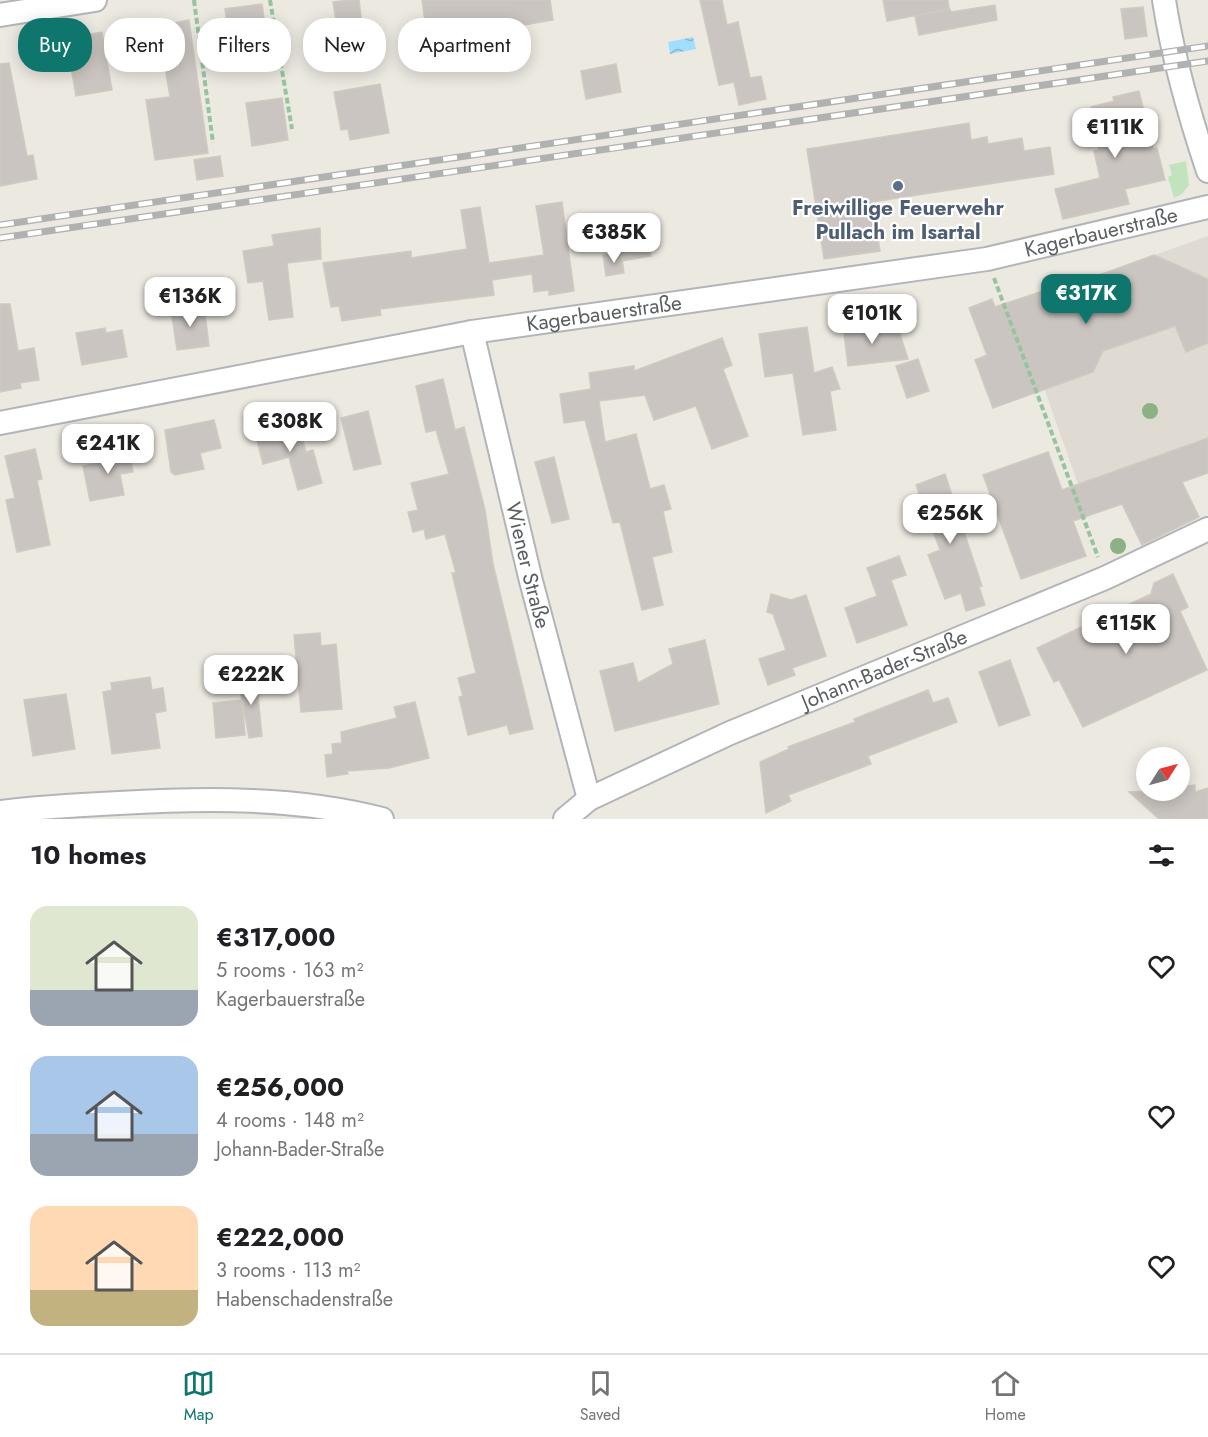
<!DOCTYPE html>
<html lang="en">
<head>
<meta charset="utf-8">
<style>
	:root { --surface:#fff; --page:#f6f6f6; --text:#202124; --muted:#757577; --line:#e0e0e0; --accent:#0f766e }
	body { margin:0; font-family:Jost,sans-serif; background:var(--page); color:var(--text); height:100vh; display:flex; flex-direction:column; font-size:22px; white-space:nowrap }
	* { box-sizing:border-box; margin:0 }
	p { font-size:20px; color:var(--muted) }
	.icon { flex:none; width:33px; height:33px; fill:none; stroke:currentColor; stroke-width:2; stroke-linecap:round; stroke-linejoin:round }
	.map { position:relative; height:819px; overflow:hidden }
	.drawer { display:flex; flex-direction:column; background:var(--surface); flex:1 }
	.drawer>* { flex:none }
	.hud { position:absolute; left:18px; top:18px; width:600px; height:54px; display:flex; gap:12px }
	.needle { width:39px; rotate:54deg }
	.controls { position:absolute; left:1136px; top:747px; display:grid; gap:12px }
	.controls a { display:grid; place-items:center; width:54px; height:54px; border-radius:50%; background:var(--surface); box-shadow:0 3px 15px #0003; font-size:30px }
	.price { position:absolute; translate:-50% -51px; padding:0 14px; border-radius:12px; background:#fff; color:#222; font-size:20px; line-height:39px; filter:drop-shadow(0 2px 3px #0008) }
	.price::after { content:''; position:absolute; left:50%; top:36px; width:18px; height:14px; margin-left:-9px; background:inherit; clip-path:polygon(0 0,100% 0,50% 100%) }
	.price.on { background:var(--accent); color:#fff }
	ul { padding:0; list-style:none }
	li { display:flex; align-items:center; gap:18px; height:150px; padding:0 30px }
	li span { display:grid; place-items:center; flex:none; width:168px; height:120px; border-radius:18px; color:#555 }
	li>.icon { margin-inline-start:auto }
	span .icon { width:72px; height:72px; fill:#fffc; stroke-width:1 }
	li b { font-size:26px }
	h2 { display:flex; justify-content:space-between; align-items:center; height:72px; padding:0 30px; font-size:26px }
	.tag { padding:0 21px; border-radius:24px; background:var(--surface); box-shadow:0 3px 15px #0003; font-size:21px; line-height:54px }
	.tag.on { background:var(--accent); color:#fff }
	.dock { display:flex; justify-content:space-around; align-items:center; height:84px; border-top:2px solid var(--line); background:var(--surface); font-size:16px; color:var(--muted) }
	.dock a { display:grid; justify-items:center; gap:3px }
	.dock .on { color:var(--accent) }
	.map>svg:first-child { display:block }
</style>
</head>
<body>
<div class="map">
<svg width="1208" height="819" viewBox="0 0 1208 819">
	<defs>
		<pattern id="water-waves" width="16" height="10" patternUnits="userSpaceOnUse" patternTransform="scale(1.5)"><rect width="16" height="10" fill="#a1ddfc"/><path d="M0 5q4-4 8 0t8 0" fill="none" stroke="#86b6cf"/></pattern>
	</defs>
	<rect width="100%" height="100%" fill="#ece9e1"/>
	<!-- education -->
	<path fill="#dfdad2" d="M1208 236V473L1089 515 1027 340 1020 299 1046 290 1052 307 1060 289Z"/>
	<!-- grass -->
	<path fill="#c1e3be" d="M1186 161 1189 185 1182 194 1174 198 1168 177 1172 175 1169 165Z"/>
	<!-- water -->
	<path fill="url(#water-waves)" d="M693 37 696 49 670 54 668 42Z"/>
	<!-- building -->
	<path fill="#cac5c0" stroke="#d0cac0" stroke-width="1.5" d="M350 0H359L363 32 338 35 333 2Z
		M422 0H550L553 20 477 33 479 42 429 50Z
		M700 0H722L727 25 738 22 750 78 761 76 766 99 739 105 734 82 719 85Z
		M883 0H948L949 9 887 21Z
		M262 4 268 46 238 51 235 36 229 37 225 9Z
		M995 5 997 20 919 35 915 16 950 9 951 12Z
		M1143 7 1147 36 1125 39 1121 9Z
		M189 20 208 153 155 160 146 100 170 97 158 26Z
		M102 32 112 90 76 96 66 38Z
		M9 63 27 156 33 155 37 179 0 186V64Z
		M616 64 621 92 586 99 581 71Z
		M380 84 389 133 350 140 348 129 341 130 334 92Z
		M1139 91 1153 149 1157 148 1165 180 1125 189 1129 204 1063 219 1055 189 1100 178 1094 151 1099 150 1091 107 1114 101 1113 97Z
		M282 98 288 140 252 146 246 103Z
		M969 123 971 140 987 137 988 144 1022 138 1024 151 1050 147 1054 174 872 202 880 251 824 259 807 149Z
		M220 156 223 176 197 180 194 160Z
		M562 202 574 291 549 295V290L534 292 532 274 492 280 494 295 380 309 381 315 342 321 339 306 331 307 323 263 411 251V258L467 249 461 210 480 207 489 263 544 255 536 206Z
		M646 225 651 256 623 261 617 230Z
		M320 228 321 259 287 263 293 317 269 320 263 281 248 283 243 251 274 246 272 235Z
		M621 252 624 273 606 276 603 255Z
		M1154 255 1208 279V343L1186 352 1175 326 1103 351 1093 372 993 408 975 360 987 355 969 308 992 299 995 307 1046 290 1047 294Z
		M0 304H10L18 351 34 348 39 380 20 383 21 388 0 392Z
		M204 305 209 346 177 350 171 310Z
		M871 321 872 334 899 331 908 359 848 366 843 325Z
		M807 327 814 373 832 367 840 389 830 391 836 430 803 435 793 373 765 377 759 334Z
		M105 328 106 333 122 330 127 357 82 365 76 333Z
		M722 338 732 365 723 369 748 436 712 449 696 406 654 420 645 395 599 401 605 442 636 434 650 489 664 485 671 509 663 511 672 552 652 557 663 605 642 610 620 522 613 523 585 420 564 423 560 394 591 389 589 373 634 366V371Z
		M918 359 929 391 907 398 896 366Z
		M443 379 455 430 464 427 485 510 493 564 533 729 510 734 507 725 468 735 459 697 463 696 458 678 476 673 452 573H456L445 534 426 539 424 529 413 532 408 512 418 510 411 483 449 474 436 430 426 432 416 386Z
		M368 411 381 464 354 470 341 418Z
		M214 420 221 448 200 453 204 469 175 475 171 472 165 430Z
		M297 421 306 452 313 450 322 483 298 490 289 457 263 464 255 432Z
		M1208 438V473L1182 482 1199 517 1142 545 1122 504 1073 521 1086 556 1021 579 983 475 1048 452 1062 490Z
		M128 445 133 472 120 474 124 495 90 501 83 466 112 460 109 449Z
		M35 449 42 479 37 480 50 545 17 552 6 500 15 498 5 456Z
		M554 457 569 519 552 523 535 462Z
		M945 474 982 586 979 587 985 605 966 611 961 593 945 599 928 555 940 550 916 485Z
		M899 556 906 575 891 580 907 625 857 643 845 608 877 596 867 568Z
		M1173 574 1188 607 1180 611 1207 670 1083 727 1059 680 1054 682 1037 648 1151 594 1154 583Z
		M771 594 791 600 806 595 826 656 792 668 795 675 768 685 759 659 786 650 773 614 767 612Z
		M320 633 321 646 336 644 342 709 301 712 294 635Z
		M705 640 719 704 615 731 600 671 633 663 638 683 673 664 669 649Z
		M1010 660 1030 715 999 726 979 672Z
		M150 677 152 690 163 688 166 711 155 713 160 748 112 754 103 692 112 690 111 683Z
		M256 677 262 736 249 738 238 678Z
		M928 690 933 703 948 698 957 722 868 756 871 764 788 795 791 801 766 813 760 762 789 749 788 747 855 722 854 719Z
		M66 694 75 749 33 756 24 700Z
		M242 700 245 735 216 738 213 703Z
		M415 702 429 758 389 768 347 771 348 774 327 777 325 755 333 754 332 744 342 743 341 732 397 718 394 707Z
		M1195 785V792L1208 788V819H1159L1129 792 1179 790V787Z"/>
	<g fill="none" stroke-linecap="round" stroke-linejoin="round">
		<!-- minor casing -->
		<g stroke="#b2b5b8" stroke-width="26">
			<g id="minor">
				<path d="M1164 0C1173 59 1189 114 1208 171"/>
				<path d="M0 15 95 0"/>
				<path id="s1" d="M472 332 531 581 589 799"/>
				<path id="s2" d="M0 423 472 332 987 259 1208 207"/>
				<path d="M0 812C39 807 79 805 119 803 207 798 296 797 382 819"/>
				<path id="s3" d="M565 819 589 799 730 733 1105 578 1208 529"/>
			</g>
		</g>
		<!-- path -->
		<path stroke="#97c4a0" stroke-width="4" stroke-dasharray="6 3" stroke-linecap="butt" d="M194 0 213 143
			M270 0 292 129
			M994 278 1098 557"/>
		<!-- minor -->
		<use href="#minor" stroke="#fff" stroke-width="22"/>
		<!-- rail casing -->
		<g stroke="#b0b1b1" stroke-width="7">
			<path id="rail" d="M0 225 1208 46
				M0 238 1208 61"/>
		</g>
		<!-- rail -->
		<use href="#rail" stroke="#fff" stroke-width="4.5" stroke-dasharray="14" stroke-linecap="butt"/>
	</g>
	<!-- trees -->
	<g fill="#8bb184">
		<circle cx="1150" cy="411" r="8"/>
		<circle cx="1118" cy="546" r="8"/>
	</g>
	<!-- markers -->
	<circle fill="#5c6f8a" stroke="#fff" stroke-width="2" cx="898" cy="186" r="6"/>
	<g text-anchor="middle" stroke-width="4.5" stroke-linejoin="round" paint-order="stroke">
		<!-- service labels -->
		<g font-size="21" font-weight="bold" fill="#4e5e75" stroke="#fff">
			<text x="898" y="215">Freiwillige Feuerwehr<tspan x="898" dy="24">Pullach im Isartal</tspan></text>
		</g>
		<!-- street labels -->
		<g font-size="21" fill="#5a5e61" stroke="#fff">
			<text dy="7" stroke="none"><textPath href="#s2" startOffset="1118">Kagerbauerstraße</textPath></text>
			<text dy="7" stroke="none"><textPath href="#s2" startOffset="614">Kagerbauerstraße</textPath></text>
			<text dy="7" stroke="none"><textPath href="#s1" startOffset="240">Wiener Straße</textPath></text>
			<text dy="7" stroke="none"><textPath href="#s3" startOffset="354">Johann-Bader-Straße</textPath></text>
		</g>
	</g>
</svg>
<div class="controls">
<a><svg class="needle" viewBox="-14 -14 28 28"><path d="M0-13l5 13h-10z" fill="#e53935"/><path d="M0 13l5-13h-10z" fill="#757577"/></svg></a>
</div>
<b class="price" style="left:1115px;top:159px">€111K</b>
<b class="price" style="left:614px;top:264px">€385K</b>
<b class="price on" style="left:1086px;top:325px">€317K</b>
<b class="price" style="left:190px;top:328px">€136K</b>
<b class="price" style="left:872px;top:345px">€101K</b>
<b class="price" style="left:290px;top:453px">€308K</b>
<b class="price" style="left:108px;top:475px">€241K</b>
<b class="price" style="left:950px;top:545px">€256K</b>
<b class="price" style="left:1126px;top:655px">€115K</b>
<b class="price" style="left:251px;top:706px">€222K</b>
<div class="hud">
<a class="tag on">Buy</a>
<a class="tag">Rent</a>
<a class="tag">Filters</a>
<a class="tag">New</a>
<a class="tag">Apartment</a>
</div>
</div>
<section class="drawer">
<h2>10 homes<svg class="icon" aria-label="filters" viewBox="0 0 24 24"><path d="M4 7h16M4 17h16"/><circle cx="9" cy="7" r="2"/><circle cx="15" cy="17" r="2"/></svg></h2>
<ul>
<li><span style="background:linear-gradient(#dfe7d0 70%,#9aa5b1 0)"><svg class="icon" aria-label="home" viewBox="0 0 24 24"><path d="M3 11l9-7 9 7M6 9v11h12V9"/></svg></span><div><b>€317,000</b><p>5 rooms · 163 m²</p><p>Kagerbauerstraße</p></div><svg class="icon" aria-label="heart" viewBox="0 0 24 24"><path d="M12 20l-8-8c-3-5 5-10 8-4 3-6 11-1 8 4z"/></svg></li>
<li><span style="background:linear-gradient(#a9c7e8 65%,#9aa5b1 0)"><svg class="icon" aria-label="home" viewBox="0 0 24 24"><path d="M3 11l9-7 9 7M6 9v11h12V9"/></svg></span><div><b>€256,000</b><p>4 rooms · 148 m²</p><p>Johann-Bader-Straße</p></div><svg class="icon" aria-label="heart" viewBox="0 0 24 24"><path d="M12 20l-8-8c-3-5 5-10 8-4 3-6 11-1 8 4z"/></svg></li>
<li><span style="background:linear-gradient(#ffd9b3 70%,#c2b280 0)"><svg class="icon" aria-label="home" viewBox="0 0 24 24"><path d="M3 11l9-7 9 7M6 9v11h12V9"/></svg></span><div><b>€222,000</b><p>3 rooms · 113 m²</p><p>Habenschadenstraße</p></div><svg class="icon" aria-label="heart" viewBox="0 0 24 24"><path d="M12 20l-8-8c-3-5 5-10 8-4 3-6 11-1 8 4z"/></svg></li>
</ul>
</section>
<nav class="dock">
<a class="on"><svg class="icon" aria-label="map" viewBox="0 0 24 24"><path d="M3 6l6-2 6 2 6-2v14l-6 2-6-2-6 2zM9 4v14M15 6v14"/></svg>Map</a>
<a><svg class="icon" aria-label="saved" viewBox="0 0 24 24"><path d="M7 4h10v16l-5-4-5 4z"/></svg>Saved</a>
<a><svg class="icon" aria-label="home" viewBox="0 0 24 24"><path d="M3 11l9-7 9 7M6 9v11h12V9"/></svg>Home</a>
</nav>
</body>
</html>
